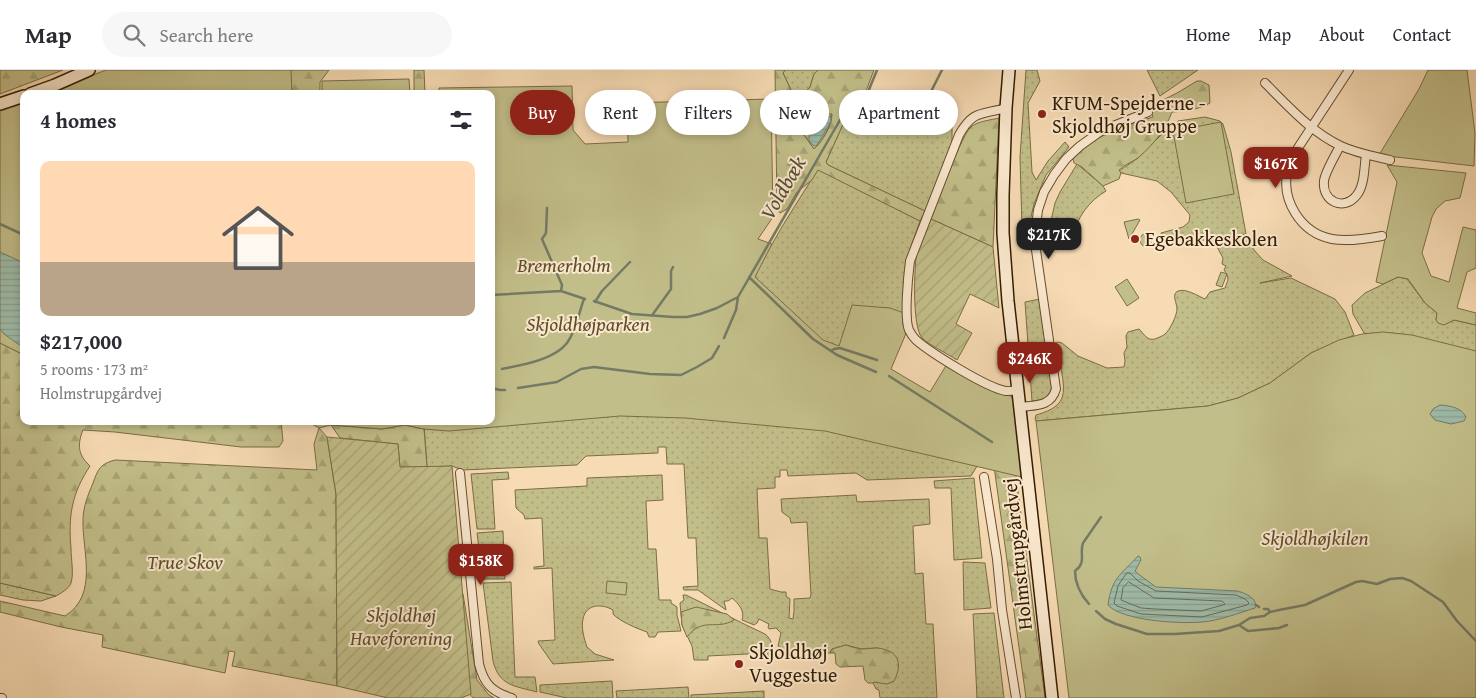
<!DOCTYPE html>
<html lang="en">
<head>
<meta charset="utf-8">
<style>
	:root { --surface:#fff; --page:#f7f7f7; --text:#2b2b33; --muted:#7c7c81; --line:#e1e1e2; --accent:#8f2418 }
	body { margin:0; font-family:"Gentium Book Plus",serif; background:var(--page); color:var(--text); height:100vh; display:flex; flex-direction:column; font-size:19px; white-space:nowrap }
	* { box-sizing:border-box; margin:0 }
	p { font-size:16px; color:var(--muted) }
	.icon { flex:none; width:28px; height:28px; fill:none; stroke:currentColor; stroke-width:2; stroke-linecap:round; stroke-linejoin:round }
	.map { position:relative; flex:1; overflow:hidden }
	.panel { position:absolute; left:20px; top:20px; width:475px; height:335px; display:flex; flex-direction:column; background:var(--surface); border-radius:10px; box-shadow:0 2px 8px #0003 }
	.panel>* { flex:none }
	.banner { position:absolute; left:510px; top:20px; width:475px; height:45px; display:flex; gap:10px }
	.price { position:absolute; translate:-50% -42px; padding:0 11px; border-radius:10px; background:var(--accent); color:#fff; font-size:16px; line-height:32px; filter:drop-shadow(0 1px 2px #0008) }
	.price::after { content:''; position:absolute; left:50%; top:30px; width:15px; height:11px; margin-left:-8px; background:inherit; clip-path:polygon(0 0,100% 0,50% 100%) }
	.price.on { background:#222; color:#fff }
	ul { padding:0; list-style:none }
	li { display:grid; align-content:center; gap:10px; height:265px; padding:0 20px }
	li span { display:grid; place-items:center; height:155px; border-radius:10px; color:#555 }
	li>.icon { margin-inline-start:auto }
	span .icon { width:90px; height:90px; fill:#fffc; stroke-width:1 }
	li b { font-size:21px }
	h2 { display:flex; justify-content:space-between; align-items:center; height:60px; padding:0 20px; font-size:21px }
	.chip { padding:0 18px; border-radius:22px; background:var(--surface); box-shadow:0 2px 8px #0003; font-size:18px; line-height:45px }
	.chip.on { background:var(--accent); color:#fff }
	header { display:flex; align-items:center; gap:30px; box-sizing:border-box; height:70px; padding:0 25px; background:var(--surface); border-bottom:1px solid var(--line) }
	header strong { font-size:24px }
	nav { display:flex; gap:28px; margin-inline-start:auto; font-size:18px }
	.search { width:350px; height:45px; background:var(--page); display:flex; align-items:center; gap:12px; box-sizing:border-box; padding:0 18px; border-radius:28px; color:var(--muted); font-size:19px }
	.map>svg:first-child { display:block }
</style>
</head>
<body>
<header>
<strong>Map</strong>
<div class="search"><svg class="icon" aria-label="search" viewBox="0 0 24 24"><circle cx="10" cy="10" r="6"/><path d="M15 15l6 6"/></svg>Search here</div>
<nav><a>Home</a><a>Map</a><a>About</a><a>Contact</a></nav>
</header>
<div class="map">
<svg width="1476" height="628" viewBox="0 0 1476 628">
	<defs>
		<pattern id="grass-dots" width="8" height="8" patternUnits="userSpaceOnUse" patternTransform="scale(1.25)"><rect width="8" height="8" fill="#c2be89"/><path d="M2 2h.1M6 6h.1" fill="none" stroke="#a7a374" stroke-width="1.8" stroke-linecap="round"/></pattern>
		<pattern id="forest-firs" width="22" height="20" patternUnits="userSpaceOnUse" patternTransform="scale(1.25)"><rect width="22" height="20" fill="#c2be89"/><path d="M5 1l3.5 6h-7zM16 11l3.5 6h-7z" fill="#a7a374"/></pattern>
		<pattern id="garden-furrows" width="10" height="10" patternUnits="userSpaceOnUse" patternTransform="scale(1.25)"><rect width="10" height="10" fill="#c2be89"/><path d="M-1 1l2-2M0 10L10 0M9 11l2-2" fill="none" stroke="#a7a374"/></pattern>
		<pattern id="water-rules" width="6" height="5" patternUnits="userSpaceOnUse" patternTransform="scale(1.25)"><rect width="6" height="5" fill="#9ebba9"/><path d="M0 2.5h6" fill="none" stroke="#89a090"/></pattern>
	</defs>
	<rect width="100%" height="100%" fill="#f7dbb4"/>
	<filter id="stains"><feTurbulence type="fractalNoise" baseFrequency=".004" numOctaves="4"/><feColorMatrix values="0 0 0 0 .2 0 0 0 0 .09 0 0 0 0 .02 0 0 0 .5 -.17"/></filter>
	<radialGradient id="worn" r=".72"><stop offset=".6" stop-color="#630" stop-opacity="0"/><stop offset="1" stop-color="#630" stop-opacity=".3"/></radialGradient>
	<!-- grass -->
	<path fill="url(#grass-dots)" stroke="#7b6d44" d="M785 0H818L814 4 810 17 799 29 832 43C832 55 823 71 814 79L804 65 795 57 787 41 791 20 783 3Z
		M1026 0H1037L1040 11 1028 33 1032 102 1036 110 1048 91 1065 72 1069 77 1046 105 1034 134 1027 164 1022 159 1020 87Z
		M1147 0H1198L1160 26Z
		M952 46V74L925 141 828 95 826 92 844 52Z
		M1205 47 1220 51 1223 54 1231 82 1246 164 1215 170H1197L1188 167 1162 169 1161 163 1183 157 1189 152 1190 145 1171 122 1157 111 1121 103 1119 101 1138 88 1165 61H1172L1178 51Z
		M1077 94 1103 116 1106 121C1089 131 1077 147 1073 167L1046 168 1045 161 1049 160 1055 133 1060 122Z
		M818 99 920 151 907 188 903 255 877 299 764 244 751 218 760 195 783 155Z
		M1246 167 1254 180 1263 190 1292 206 1260 213 1291 208 1335 229 1345 242 1354 265 1311 283 1270 313 1238 328 1208 336 1036 351 1035 349 1036 345C1046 342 1058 338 1062 328 1067 316 1058 286 1055 273L1058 272 1062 273 1078 286 1107 298 1124 297 1125 291 1124 283 1127 277 1126 266 1128 262 1139 259C1144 264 1147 271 1155 269 1157 268 1163 266 1165 264 1170 260 1177 245 1177 239 1177 233 1171 224 1178 221 1186 218 1198 226 1205 229L1210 222 1225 218C1228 210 1230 208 1224 200L1226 196 1222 194 1223 188 1215 173Z
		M1398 207 1407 209 1425 233 1437 243 1436 250 1445 254 1454 250 1476 255V282L1364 263 1353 244 1352 235 1365 223Z
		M1040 229 1052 314C1051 327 1044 330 1032 331L1025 232Z
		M666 331 982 388 971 406 867 410 856 403 788 406 787 400H780V407H775V418L757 419 759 468H767L770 519 781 522H786V526L790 529 789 548 793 549 794 541V529L810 528 811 525 807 452 791 453 790 448 782 442 781 429 856 425 857 432 929 429 930 454 913 456 915 504 923 503 926 554H933L937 628H880L879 620 876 619 873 613V611L878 613 877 578 861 579 846 575 832 579 830 583 818 584 812 581 803 579 786 581 778 576 781 563 776 558 769 559 768 557 769 554 759 549 757 553 754 555 742 550C745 541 739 534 732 528L728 531H724L726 540 698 520H684L683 517 698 516 696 468H688L684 394H667L666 377H658V383L586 386 577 395 462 400 452 396 427 397 424 354 454 351H491Z
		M508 402 509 409 492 410 495 459H477L471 404Z
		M662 405 663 430 646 431 648 479H656L659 530H671V533L677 537V545L681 561 658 562 655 567H649L647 562C638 559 619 551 613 544V540C603 534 586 533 583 549 581 557 584 569 587 577L595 584 614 590 553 594 539 574 538 571 555 570 552 498 534 499V497L544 496 542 448 525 449 524 445 516 438 515 420 587 416V408Z
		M974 408 982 488 954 490 951 418H935L934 411Z
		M503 461 505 509H483L477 463Z
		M963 492 985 493 991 538 964 540Z
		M511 512 515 607H535L537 622C515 616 499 616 493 591L483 513Z
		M0 513 56 526 41 531 23 530 0 525Z
		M683 525H686C713 538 739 552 765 564 772 569 773 578 773 586L768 587 767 583 708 586V590H694L692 576 682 555 680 533 684 530Z
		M994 543 1004 628H977L973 544Z
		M612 611 613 628H567L540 622V615Z
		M688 617 689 628H617L616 621Z
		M764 621V628H691V625Z"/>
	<!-- forest -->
	<path fill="url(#forest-firs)" stroke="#7b6d44" d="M0 0H63L0 24Z
		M285 0H329L320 12V24H285Z
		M414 0H424L425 24H414Z
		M775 0H785L783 3 791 20 787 40 798 42 795 57 804 65 814 79C823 71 832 55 832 44L811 45 799 36V29L810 17 814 4 818 0H874L857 45 844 52 826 92 828 95 925 141 920 151 818 100 812 110 797 122 787 139 780 143 777 138Z
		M1197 11H1201L1209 15 1210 33C1198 40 1185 41 1172 42 1166 59 1154 74 1139 87 1133 92 1125 94 1119 100L1121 103 1119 109 1103 116 1082 97 1074 93 1073 88 1094 70 1122 57 1153 47 1150 38 1151 36 1177 23Z
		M999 48 993 177 931 149C937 134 962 62 972 56 979 51 991 50 999 48Z
		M0 273 24 285V351H281L283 371 279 377H241L115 362 83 360C77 375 78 385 90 396 72 423 68 446 71 478 71 489 74 503 71 513 69 519 61 523 56 526L0 513Z
		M331 355 382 359 405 355 424 359 427 397H400L398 374 340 368Z
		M319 358 327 367 336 424 337 616 232 596 235 582 229 581 225 603 102 577 103 565 61 557 0 542V531L65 546C99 525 82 481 83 450 83 437 88 425 93 413 98 399 100 394 115 390L317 400 314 374Z
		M1013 383 1045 628H1026L993 389Z
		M463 524 477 610 489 625 494 628H473L465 618 455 527Z
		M696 537 727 544 734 550C716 561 703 546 687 567L682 555 681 542Z
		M846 575C851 577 856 578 861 579 867 579 872 578 877 578 899 580 903 594 894 611L887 614 874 612 873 613H868L865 610 863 596 840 597 836 594 835 583H830L832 579Z"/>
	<!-- park -->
	<path fill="#c2be89" stroke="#7b6d44" d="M106 0H291L292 24H45Z
		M1428 0H1467L1475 63 1474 96 1379 85 1419 19Z
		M409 9 410 24H322V11Z
		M572 16 573 60 585 74 628 72 627 33 771 29 773 147 758 169 772 174 755 207 823 270 839 276 852 235 890 238 904 243 903 255 907 261 891 299 930 322 947 294 1008 324 1014 329 1022 407 825 361 685 348 620 346 449 361 424 359 405 355 382 359 331 355 319 358 307 351H491V24H439V18Z
		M24 31V285L0 273V40Z
		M1221 52 1234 124 1186 133 1173 61Z
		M1387 95 1466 103 1460 128 1445 131 1436 139 1432 147 1422 183 1431 206 1449 212 1463 157 1476 160V198L1467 202 1457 238 1476 243V255L1454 250 1444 255 1438 253 1436 250 1437 243 1425 233 1408 209 1398 207 1383 214 1376 212 1397 112Z
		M1138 149 1140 150 1129 169 1124 152Z
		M1140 170a7 7 0 1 1 14 0a7 7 0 1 1-14 0Z
		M1221 202 1227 204 1222 217 1216 215Z
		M1127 209 1139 228 1127 236 1115 217Z
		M1383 262 1412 265 1476 281V628H1069L1036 351 1208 336 1238 328 1270 313 1311 283 1339 270 1362 264Z
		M607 511 627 513 626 525 606 523Z"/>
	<!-- garden -->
	<path fill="url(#garden-furrows)" stroke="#7b6d44" d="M931 149 993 177 999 238 970 224 956 254 972 263 957 290C948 284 929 275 922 268 912 256 914 197 917 181 920 170 927 159 931 149Z
		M327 367 398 374 400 397 452 396 471 624 461 628H388L337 616 336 424Z"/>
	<!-- water -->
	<path fill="url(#water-rules)" stroke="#747b65" d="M831 46V52L817 75 815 76C798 68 821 48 831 46Z
		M0 182 24 193V278L4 264 0 259Z
		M1440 335C1450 336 1461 337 1466 347L1464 351 1451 354 1435 350 1430 344 1433 339Z
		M1138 486 1140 487 1141 490 1135 501 1141 506 1156 517 1238 521C1246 524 1258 528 1255 538 1239 543 1218 551 1202 552 1181 554 1122 551 1108 535 1112 507 1120 506 1138 486Z"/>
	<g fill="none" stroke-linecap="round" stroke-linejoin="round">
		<!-- shore -->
		<path stroke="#696c54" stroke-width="1" d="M1127 503H1130L1138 511 1156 521 1236 525 1245 529 1249 533 1247 535 1202 547 1141 544 1117 536 1114 533 1118 516Z
			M1129 512 1154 528 1222 531 1225 534 1223 535 1201 541 1155 539 1141 538 1121 530 1123 518Z"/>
		<!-- stream -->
		<path stroke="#747b65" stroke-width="2.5" d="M874 48 919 45 942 0
			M857 49 877 0
			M547 138 546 163 542 169 562 215 561 221
			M0 154 24 165
			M749 207 813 269 837 285 876 302
			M491 225 561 221 585 229
			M594 231 632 244 673 247H687L700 244 717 238 738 227
			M595 232 602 221 630 192
			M653 244 671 219V201L673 197
			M724 268 736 240 738 227 840 50 869 48
			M831 281 834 279 840 278 877 290
			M502 299C522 295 554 290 567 273 576 261 579 242 584 229
			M889 306 992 372
			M491 318 500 320H505
			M518 318 557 312 581 299 594 297 650 304 681 305 697 297 712 288 719 276
			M1089 534C1080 524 1075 514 1075 501 1087 492 1079 484 1083 473L1101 447
			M1256 535 1259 537
			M1264 539H1268L1270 542
			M1096 541 1105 549 1116 554 1147 564H1175L1219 561 1239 555 1250 548 1264 546 1270 542 1279 540 1305 535 1356 512 1362 511 1377 514 1390 509 1402 508 1411 511 1443 532 1457 551 1476 571
			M1239 555 1248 561 1279 558 1287 555"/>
		<!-- street casing -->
		<g stroke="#654c2d" stroke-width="10">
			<path id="street" d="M1349 0 1294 84C1292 89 1290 94 1288 99 1280 130 1301 163 1332 169 1348 172 1366 169 1382 166
				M1265 13C1288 36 1311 62 1341 76 1356 83 1373 86 1390 90
				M1006 38C981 45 973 40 959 65L910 191C908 206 904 248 909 260 911 264 913 267 916 270 931 283 987 318 1006 321 1010 321 1014 321 1018 320
				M1340 76C1336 84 1325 102 1324 111 1322 132 1344 141 1356 126 1365 116 1364 97 1366 85
				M1020 337C1035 335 1051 337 1056 319L1036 180 1035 165 1038 140 1044 122 1054 105 1066 89 1080 76 1101 61 1148 42
				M460 403 479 594C484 614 492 622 512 628
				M984 407 997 489 1002 540 1016 628
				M0 628H2"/>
		</g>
		<!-- secondary casing -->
		<g stroke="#341c00" stroke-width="14">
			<path id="secondary" d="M1009 0 1006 38 1003 125V163L1008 231 1052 628
				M30 24 55 15 89 0
				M0 34 24 26"/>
		</g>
		<!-- street -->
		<use href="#street" stroke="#fae8ce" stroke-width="8"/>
		<!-- secondary -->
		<use href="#secondary" stroke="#fae8ce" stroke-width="11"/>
	</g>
	<!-- markers -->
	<g fill="#8f2418" stroke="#fae8ce" stroke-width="2">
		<circle cx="1042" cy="44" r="5"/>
		<circle cx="1135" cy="169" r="5"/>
		<circle cx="739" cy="594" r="5"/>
	</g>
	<g text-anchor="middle" stroke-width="4" stroke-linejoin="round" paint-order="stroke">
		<!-- poi labels -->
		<g font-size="20" fill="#341c00" stroke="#fae8ce" text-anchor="start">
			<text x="1052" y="40">KFUM-Spejderne -<tspan x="1052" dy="23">Skjoldhøj Gruppe</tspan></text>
			<text x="1145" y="176">Egebakkeskolen</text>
			<text x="749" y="589">Skjoldhøj<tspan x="749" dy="23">Vuggestue</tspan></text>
		</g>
		<!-- park labels -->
		<g font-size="20" font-style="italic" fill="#5f4d29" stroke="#fae8ce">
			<text x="564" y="202">Bremerholm</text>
			<text x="588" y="261">Skjoldhøjparken</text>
			<text x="1315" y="475">Skjoldhøjkilen</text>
			<text x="185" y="499">True Skov</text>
			<text x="401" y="552">Skjoldhøj<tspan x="401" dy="23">Haveforening</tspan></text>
		</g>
		<!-- street labels -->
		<g font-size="20" fill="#341c00" stroke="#fae8ce">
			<text transform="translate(1017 484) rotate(-96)" y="7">Holmstrupgårdvej</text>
		</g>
		<!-- water labels -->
		<g font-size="21" font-style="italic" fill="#544c33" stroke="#fae8ce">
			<text transform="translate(783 118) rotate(-60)" y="7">Voldbæk</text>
		</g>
	</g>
	<rect width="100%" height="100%" filter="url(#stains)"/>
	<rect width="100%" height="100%" fill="url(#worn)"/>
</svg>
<b class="price" style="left:1276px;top:119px">$167K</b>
<b class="price on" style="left:1049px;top:190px">$217K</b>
<b class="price" style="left:1030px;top:314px">$246K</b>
<b class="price" style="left:481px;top:516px">$158K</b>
<div class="banner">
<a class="chip on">Buy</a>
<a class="chip">Rent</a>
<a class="chip">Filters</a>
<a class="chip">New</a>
<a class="chip">Apartment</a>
</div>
<section class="panel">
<h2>4 homes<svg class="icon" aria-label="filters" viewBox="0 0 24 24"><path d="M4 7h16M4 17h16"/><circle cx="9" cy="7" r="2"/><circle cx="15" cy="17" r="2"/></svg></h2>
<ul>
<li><span style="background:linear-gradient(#ffd9b3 65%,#b9a48a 0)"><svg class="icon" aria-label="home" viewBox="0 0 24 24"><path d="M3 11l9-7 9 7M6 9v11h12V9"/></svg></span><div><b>$217,000</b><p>5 rooms · 173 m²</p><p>Holmstrupgårdvej</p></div></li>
</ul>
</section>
</div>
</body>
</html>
